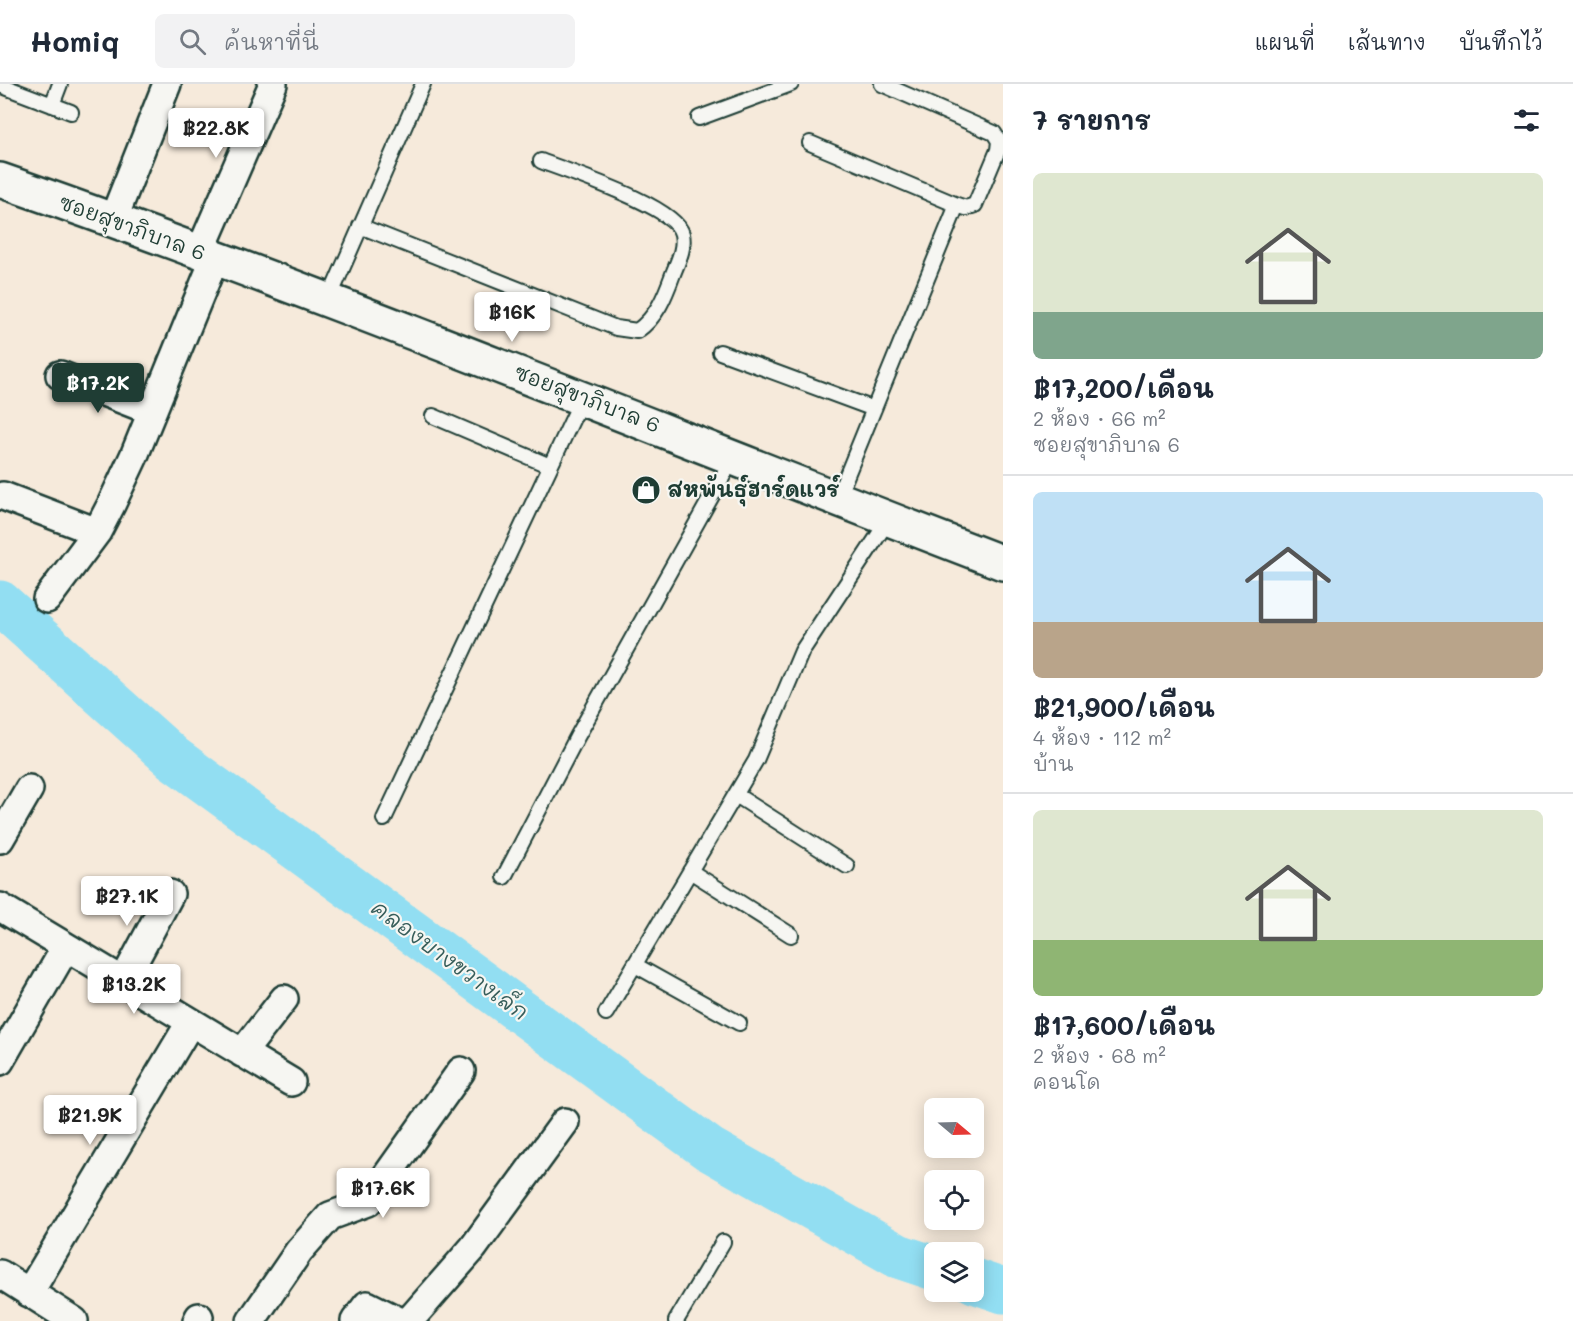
<!DOCTYPE html>
<html lang="th">
<head>
<meta charset="utf-8">
<style>
	:root { --surface:#fff; --page:#f2f2f3; --text:#1f2937; --muted:#747a83; --line:#e0e1e3; --accent:#1f3d34 }
	body { margin:0; font-family:Mali,"Playpen Sans Thai",sans-serif; background:var(--page); color:var(--text); height:100vh; display:flex; flex-direction:column; font-size:22px; white-space:nowrap }
	* { box-sizing:border-box; margin:0 }
	p { font-size:20px; color:var(--muted) }
	.icon { flex:none; width:33px; height:33px; fill:none; stroke:currentColor; stroke-width:2; stroke-linecap:round; stroke-linejoin:round }
	.map { position:relative; flex:1; overflow:hidden }
	.drawer { display:flex; flex-direction:column; background:var(--surface); width:570px }
	.drawer>* { flex:none }
	.needle { width:39px; rotate:109deg }
	.tools { position:absolute; left:924px; top:1014px; display:grid; gap:12px }
	.tools a { display:grid; place-items:center; width:60px; height:60px; border-radius:9px; background:var(--surface); box-shadow:0 3px 15px #0003; font-size:30px }
	.price { position:absolute; translate:-50% -51px; padding:0 14px; border-radius:6px; background:#fff; color:#222; font-size:20px; line-height:39px; filter:drop-shadow(0 2px 3px #0008) }
	.price::after { content:''; position:absolute; left:50%; top:36px; width:18px; height:14px; margin-left:-9px; background:inherit; clip-path:polygon(0 0,100% 0,50% 100%) }
	.price.selected { background:var(--accent); color:#fff }
	ul { padding:0; list-style:none }
	li { display:grid; align-content:center; gap:12px; height:318px; padding:0 30px }
	li+li { border-top:2px solid var(--line) }
	li span { display:grid; place-items:center; height:186px; border-radius:9px; color:#555 }
	li>.icon { margin-inline-start:auto }
	span .icon { width:108px; height:108px; fill:#fffc; stroke-width:1 }
	li b { font-size:26px }
	h2 { display:flex; justify-content:space-between; align-items:center; height:72px; padding:0 30px; font-size:26px }
	header { display:flex; align-items:center; gap:36px; box-sizing:border-box; height:84px; padding:0 30px; background:var(--surface); border-bottom:2px solid var(--line) }
	header strong { font-size:28px }
	nav { display:flex; gap:33px; margin-inline-start:auto; font-size:21px }
	.search { width:420px; height:54px; background:var(--page); display:flex; align-items:center; gap:15px; box-sizing:border-box; padding:0 21px; border-radius:9px; color:var(--muted); font-size:22px }
	main { display:flex; flex:1; min-height:0 }
	.map>svg:first-child { display:block }
</style>
</head>
<body>
<header>
<strong>Homiq</strong>
<div class="search"><svg class="icon" aria-label="search" viewBox="0 0 24 24"><circle cx="10" cy="10" r="6"/><path d="M15 15l6 6"/></svg>ค้นหาที่นี่</div>
<nav><a>แผนที่</a><a>เส้นทาง</a><a>บันทึกไว้</a></nav>
</header>
<main>
<div class="map">
<svg width="1003" height="1237" viewBox="0 0 1003 1237">
	<rect width="100%" height="100%" fill="#f6eadb"/>
	<filter id="ink" filterUnits="userSpaceOnUse"><feTurbulence type="fractalNoise" baseFrequency=".0167" numOctaves="2"/><feDisplacementMap in="SourceGraphic" scale="12" xChannelSelector="R" yChannelSelector="G"/><feConvolveMatrix kernelMatrix="1 2 1 2 8 2 1 2 1" color-interpolation-filters="sRGB"/></filter>
	<g filter="url(#ink)">
		<g fill="none" stroke-linecap="round" stroke-linejoin="round">
			<!-- river -->
			<path stroke="#92def2" stroke-width="45" d="M0 519 173 674 709 1065 898 1172 934 1184
				M974 1197 1003 1207"/>
			<!-- service casing -->
			<g stroke="#1f3d34" stroke-width="18">
				<path id="service" d="M882 0 994 49 999 57 998 66 975 121 966 124 957 121
					M0 1 71 28
					M52 21 60 0
					M699 34 791 0
					M810 59 957 121 838 413
					M360 142 616 244 637 247C657 233 665 212 673 190 678 177 685 164 682 150 676 122 568 88 541 77
					M328 217 423 0
					M720 268 874 325
					M433 332 550 382
					M736 711 847 782
					M384 735 582 315
					M690 787 791 851
					M504 793 577 653 733 374
					M635 881 739 939
					M606 929 756 676 802 567 889 435
					M676 1237 723 1158"/>
			</g>
			<!-- minor casing -->
			<g stroke="#1f3d34" stroke-width="32">
				<path id="minor" d="M113 136 167 0
					M200 168 273 0
					M60 291 152 327
					M3 412 97 448
					M47 515 97 448 111 421 134 372 215 174
					M0 755 29 705
					M0 823 291 998
					M123 898 170 810
					M242 969 284 915
					M0 977 66 863
					M0 1190 74 1237
					M29 1209 190 939
					M197 1237 199 1233
					M251 1237 299 1167 330 1132 368 1118 461 987
					M355 1237 367 1221 399 1237
					M409 1237 473 1164 565 1038"/>
			</g>
			<!-- tertiary casing -->
			<g stroke="#1f3d34" stroke-width="38">
				<path id="tertiary" d="M0 96C338 214 669 351 1003 479"/>
			</g>
			<!-- service -->
			<use href="#service" stroke="#f6f6f2" stroke-width="14"/>
			<!-- minor -->
			<use href="#minor" stroke="#f6f6f2" stroke-width="27"/>
			<!-- tertiary -->
			<use href="#tertiary" stroke="#f6f6f2" stroke-width="33"/>
		</g>
	</g>
	<!-- icons -->
	<defs>
		<g id="shop-disc" transform="scale(1.5)"><circle r="9.5" fill="#1f3d34" stroke="#f6f6f2"/><path d="M-5-2.5h2.3a2.7 3.5 0 0 1 5.4 0H5L5.5 6h-11ZM-1.5-2.5h3a1.5 2.3 0 0 0-3 0Z" fill="#fff"/></g>
	</defs>
	<g fill-rule="evenodd">
		<use href="#shop-disc" x="646" y="406"/>
	</g>
	<g text-anchor="middle" stroke-width="4.5" stroke-linejoin="round" paint-order="stroke">
		<!-- street labels -->
		<g font-size="21" fill="#1f3d34" stroke="#f6f6f2">
			<text transform="translate(132 144) rotate(20)" y="7">ซอยสุขาภิบาล 6</text>
			<text transform="translate(587 315) rotate(21)" y="7">ซอยสุขาภิบาล 6</text>
		</g>
		<!-- poi labels -->
		<g font-size="21" font-weight="bold" fill="#1f3d34" stroke="#f6f6f2" text-anchor="start">
			<text x="667" y="413">สหพันธุ์ฮาร์ดแวร์</text>
		</g>
		<!-- water labels -->
		<g font-size="22" font-style="italic" fill="#365d5a" stroke="#f6f6f2">
			<text transform="translate(450 876) rotate(36)" y="8">คลองบางขวางเล็ก</text>
		</g>
	</g>
</svg>
<div class="tools">
<a><svg class="needle" viewBox="-14 -14 28 28"><path d="M0-13l5 13h-10z" fill="#e53935"/><path d="M0 13l5-13h-10z" fill="#747a83"/></svg></a>
<a><svg class="icon" aria-label="locate" viewBox="0 0 24 24"><circle cx="12" cy="12" r="6"/><path d="M12 2v4M12 18v4M2 12h4M18 12h4"/></svg></a>
<a><svg class="icon" aria-label="layers" viewBox="0 0 24 24"><path d="M12 4l9 5-9 5-9-5zM3 14l9 5 9-5"/></svg></a>
</div>
<b class="price" style="left:216px;top:75px">฿22.8K</b>
<b class="price" style="left:512px;top:259px">฿16K</b>
<b class="price selected" style="left:98px;top:330px">฿17.2K</b>
<b class="price" style="left:127px;top:843px">฿27.1K</b>
<b class="price" style="left:134px;top:931px">฿13.2K</b>
<b class="price" style="left:90px;top:1062px">฿21.9K</b>
<b class="price" style="left:383px;top:1135px">฿17.6K</b>
</div>
<section class="drawer">
<h2>7 รายการ<svg class="icon" aria-label="filters" viewBox="0 0 24 24"><path d="M4 7h16M4 17h16"/><circle cx="9" cy="7" r="2"/><circle cx="15" cy="17" r="2"/></svg></h2>
<ul>
<li><span style="background:linear-gradient(#dfe7d0 75%,#7fa58c 0)"><svg class="icon" aria-label="home" viewBox="0 0 24 24"><path d="M3 11l9-7 9 7M6 9v11h12V9"/></svg></span><div><b>฿17,200/เดือน</b><p>2 ห้อง · 66 m²</p><p>ซอยสุขาภิบาล 6</p></div></li>
<li><span style="background:linear-gradient(#bfe0f5 70%,#b9a48a 0)"><svg class="icon" aria-label="home" viewBox="0 0 24 24"><path d="M3 11l9-7 9 7M6 9v11h12V9"/></svg></span><div><b>฿21,900/เดือน</b><p>4 ห้อง · 112 m²</p><p>บ้าน</p></div></li>
<li><span style="background:linear-gradient(#dfe7d0 70%,#8fb573 0)"><svg class="icon" aria-label="home" viewBox="0 0 24 24"><path d="M3 11l9-7 9 7M6 9v11h12V9"/></svg></span><div><b>฿17,600/เดือน</b><p>2 ห้อง · 68 m²</p><p>คอนโด</p></div></li>
</ul>
</section>
</main>
</body>
</html>
